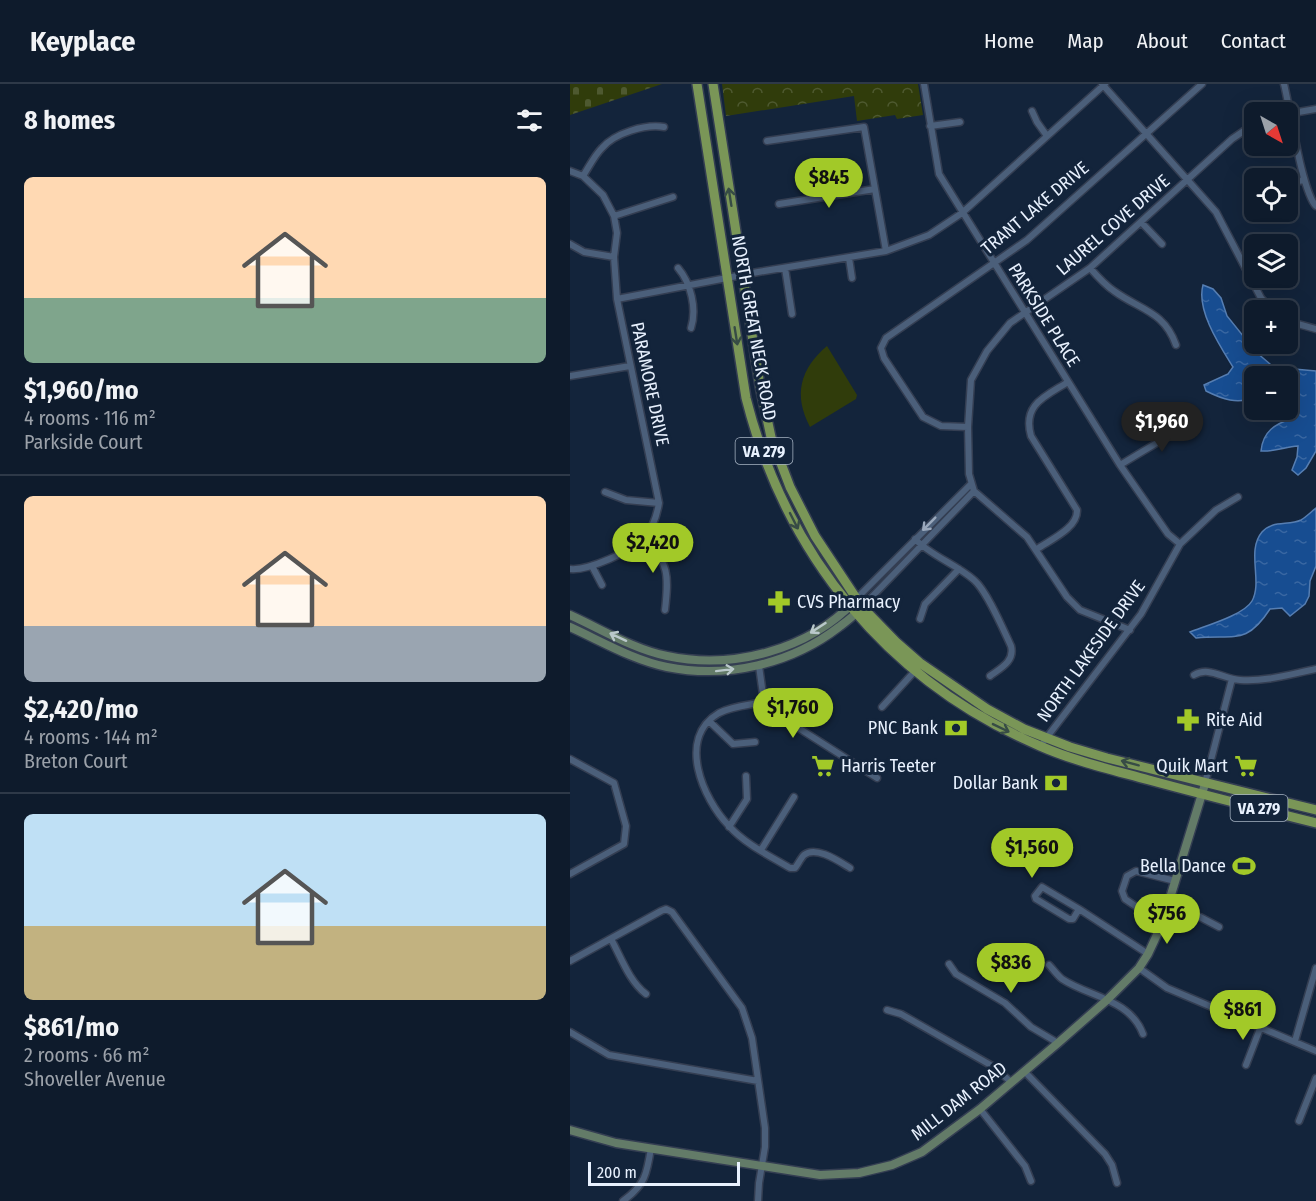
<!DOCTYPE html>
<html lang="en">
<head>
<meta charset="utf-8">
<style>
	:root { --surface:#0e1b2c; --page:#1c2838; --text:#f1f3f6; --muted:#9ba1a9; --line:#2e3948; --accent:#a2c928 }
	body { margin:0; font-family:"Fira Sans Condensed",sans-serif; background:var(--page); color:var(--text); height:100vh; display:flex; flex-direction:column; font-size:22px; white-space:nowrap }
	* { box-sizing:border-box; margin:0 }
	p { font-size:20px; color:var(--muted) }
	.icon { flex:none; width:33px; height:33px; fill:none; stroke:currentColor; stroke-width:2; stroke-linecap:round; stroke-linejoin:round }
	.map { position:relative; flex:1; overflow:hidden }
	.details { display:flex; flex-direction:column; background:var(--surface); width:570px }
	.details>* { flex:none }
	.needle { width:39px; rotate:141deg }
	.controls { position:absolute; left:674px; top:18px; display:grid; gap:12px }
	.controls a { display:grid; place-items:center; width:54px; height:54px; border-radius:9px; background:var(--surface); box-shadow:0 6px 24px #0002,0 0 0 2px var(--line); font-size:30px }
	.scale { position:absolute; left:18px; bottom:15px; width:152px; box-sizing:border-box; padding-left:6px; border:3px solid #e8f1fe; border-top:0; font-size:16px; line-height:21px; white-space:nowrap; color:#e8f1fe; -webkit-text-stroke:4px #13243b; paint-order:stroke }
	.price { position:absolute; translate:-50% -51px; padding:0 14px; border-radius:21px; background:var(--accent); color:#111; font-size:20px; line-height:39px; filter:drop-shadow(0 2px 3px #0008) }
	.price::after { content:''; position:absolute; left:50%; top:36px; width:18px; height:14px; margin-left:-9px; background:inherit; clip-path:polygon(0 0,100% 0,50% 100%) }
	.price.active { background:#222; color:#fff }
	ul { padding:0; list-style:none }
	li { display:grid; align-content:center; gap:12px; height:318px; padding:0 24px }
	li+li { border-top:2px solid var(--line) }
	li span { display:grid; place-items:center; height:186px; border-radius:9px; color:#555 }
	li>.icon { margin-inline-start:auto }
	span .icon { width:108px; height:108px; fill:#fffc; stroke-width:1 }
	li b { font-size:26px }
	h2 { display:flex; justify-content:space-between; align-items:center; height:72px; padding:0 24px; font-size:26px }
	header { display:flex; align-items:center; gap:36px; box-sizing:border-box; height:84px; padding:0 30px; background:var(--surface); border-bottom:2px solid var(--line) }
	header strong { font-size:28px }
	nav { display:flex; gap:33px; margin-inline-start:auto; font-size:21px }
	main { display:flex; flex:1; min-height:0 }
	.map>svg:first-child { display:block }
</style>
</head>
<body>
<header>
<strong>Keyplace</strong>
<nav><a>Home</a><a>Map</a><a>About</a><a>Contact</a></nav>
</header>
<main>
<section class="details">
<h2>8 homes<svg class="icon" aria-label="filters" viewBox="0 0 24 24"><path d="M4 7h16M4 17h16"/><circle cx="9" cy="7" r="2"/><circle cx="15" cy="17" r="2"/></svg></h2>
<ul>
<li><span style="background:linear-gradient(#ffd9b3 65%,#7fa58c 0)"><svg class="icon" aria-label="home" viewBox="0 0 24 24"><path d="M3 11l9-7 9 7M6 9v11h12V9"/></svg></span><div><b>$1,960/mo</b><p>4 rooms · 116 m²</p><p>Parkside Court</p></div></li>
<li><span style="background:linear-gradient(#ffd9b3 70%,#9aa5b1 0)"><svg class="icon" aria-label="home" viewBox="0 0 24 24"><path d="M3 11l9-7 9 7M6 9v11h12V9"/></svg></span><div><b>$2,420/mo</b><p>4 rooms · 144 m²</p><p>Breton Court</p></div></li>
<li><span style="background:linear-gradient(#bfe0f5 60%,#c2b280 0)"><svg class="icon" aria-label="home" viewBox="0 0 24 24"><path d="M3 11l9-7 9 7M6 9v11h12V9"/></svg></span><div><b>$861/mo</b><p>2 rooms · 66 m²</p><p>Shoveller Avenue</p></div></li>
</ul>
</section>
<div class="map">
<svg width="746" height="1117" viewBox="0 0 746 1117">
	<defs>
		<pattern id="cemetery-stones" width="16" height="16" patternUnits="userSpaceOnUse" patternTransform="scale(1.5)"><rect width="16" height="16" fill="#303c0b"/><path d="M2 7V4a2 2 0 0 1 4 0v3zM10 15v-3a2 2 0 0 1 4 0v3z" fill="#4e5930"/></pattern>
		<pattern id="park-crowns" width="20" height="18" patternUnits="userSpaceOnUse" patternTransform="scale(1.5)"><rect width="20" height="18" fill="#303c0b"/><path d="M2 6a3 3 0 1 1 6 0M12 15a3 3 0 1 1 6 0" fill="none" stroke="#4e5930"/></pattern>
		<pattern id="water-ripples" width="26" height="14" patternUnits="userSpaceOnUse" patternTransform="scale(1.5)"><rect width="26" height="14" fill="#174d91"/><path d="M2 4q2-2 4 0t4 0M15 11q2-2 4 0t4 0" fill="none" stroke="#3967a2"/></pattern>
	</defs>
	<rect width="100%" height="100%" fill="#13243b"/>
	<!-- cemetery -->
	<path fill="url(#cemetery-stones)" d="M0 0H92L0 31Z"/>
	<!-- park -->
	<path fill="url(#park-crowns)" d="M152 0H348L353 31 327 35 325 31 287 37 284 12 156 32Z"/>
	<!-- pitch -->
	<path fill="#303c0b" d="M257 262 287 311 286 315 240 343C223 311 230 285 257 262Z"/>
	<!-- water -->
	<path fill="url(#water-ripples)" stroke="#567eb2" stroke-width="1.5" d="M633 201 643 205 651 214 657 232 686 268 700 280 698 292H684V313C668 321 652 315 636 307L634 301 658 290 663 283C650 262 626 226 633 201Z
		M724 285 746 287V367L736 384 728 391 722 386 727 373 728 362C715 363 704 368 691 367 693 347 705 340 723 334L720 330 703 326H717V292H709Z
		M746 424V482L740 497 739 512 735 520 720 532 712 524 700 525C676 562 664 550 626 554L620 548C635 542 674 531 682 517 693 497 676 467 692 448 702 436 719 442 731 436 736 433 741 428 746 424Z"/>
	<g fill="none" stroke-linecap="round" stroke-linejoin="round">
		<!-- street casing -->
		<g stroke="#343e52" stroke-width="9">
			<path id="street" d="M354 0 369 90 550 381 598 450 610 460
				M532 0 646 128 691 214 702 226
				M714 0C720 24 732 108 746 122
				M462 27 467 38 477 52
				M717 30 746 25
				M360 42 390 38
				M197 57 294 43 316 167
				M0 87 13 92 33 111 44 132 47 149 44 173 47 215 89 419C87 431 83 444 74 454 62 467 18 487 0 485
				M13 92C19 83 24 72 32 64 45 49 75 40 94 43
				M717 99 734 96
				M209 120 305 105
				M44 132 103 113
				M571 138 592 160
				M0 160 14 168 44 173
				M279 174 282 194
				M673 178 684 172
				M108 184C121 199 127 225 121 244
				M215 184 222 230
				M520 184C527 192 535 201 544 207 570 226 594 227 606 261
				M47 215 188 188 316 167 359 151 392 129 535 0
				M717 237 746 245
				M0 292 60 282
				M398 343 371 342 353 333 314 274 311 264 316 254 457 156 632 0
				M550 381 595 354 627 343
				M35 408 56 416 89 419
				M74 454C99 479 99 491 95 526
				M345 455C361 472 386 480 404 496 417 507 433 545 441 562 445 577 431 584 420 592
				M467 465C480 456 508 444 507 426L461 352C452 320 476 312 498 298
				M22 482 32 501
				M287 514 401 400
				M292 523 404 407
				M350 535 355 520 389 485
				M560 546 510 526 497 513 457 453 404 407 399 390 398 343 401 296 417 267 440 239 520 184 662 55 684 40
				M189 582 194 618 197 624 307 694
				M624 591C639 582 653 595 670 596 695 598 721 590 746 585
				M194 618C180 621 162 622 149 629 106 654 133 715 159 742 175 760 200 772 220 784H225C228 780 231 774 234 771 246 761 270 778 280 784
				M312 623 344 588
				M139 637 163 660 185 658
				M474 657 571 530 610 460 646 426 668 413
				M0 675 44 699 56 742 54 760 0 790
				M635 699 662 595
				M159 743 177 715 176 692
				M191 766 224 713
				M472 803 509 825 503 835H499L466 815 465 812Z
				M509 825 578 870
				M597 825 630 833 649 843
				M592 840 555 815 552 807 557 792 566 787 605 797
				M41 855C51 873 59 897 76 910
				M0 877 91 827 96 825 102 828 172 924 182 954 195 1044V1063L189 1099 188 1117
				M379 880 386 890 435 919 461 943 488 959
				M479 881C483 885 487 891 492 895 519 913 560 915 573 950
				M569 884 597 904 746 967
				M317 926 331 930 424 983 441 998
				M0 948 39 971 188 997
				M725 957 746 884
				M676 981 691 942
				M454 987 535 1070 542 1081 547 1099
				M410 1025 455 1082 461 1097
				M729 1037 746 994
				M53 1117C75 1101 77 1090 81 1064"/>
		</g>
		<!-- secondary casing -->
		<g stroke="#343e52" stroke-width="11">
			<path id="secondary" d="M0 531C31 545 63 565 97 572 163 586 238 566 285 517
				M0 543C31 557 63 576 97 583 157 595 221 580 269 543 277 537 284 532 290 525
				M0 1046 46 1059 250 1091 289 1089 322 1081 352 1068 410 1025 488 959 537 916 569 884 578 870 592 840 635 700"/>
		</g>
		<!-- primary casing -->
		<g stroke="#343e52" stroke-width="12">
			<path id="primary" d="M127 0 176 314C216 472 319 598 470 662 504 677 543 686 579 696 634 711 690 725 746 739
				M143 0 190 302 201 353 220 403 245 452 292 523 326 558 350 579 417 625 454 645 500 663 537 674 746 726"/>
		</g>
		<!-- street -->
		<use href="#street" stroke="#4b5f7a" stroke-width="6"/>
		<!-- secondary -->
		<use href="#secondary" stroke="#637b68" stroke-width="8"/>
		<!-- primary -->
		<use href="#primary" stroke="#7a9657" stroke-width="9"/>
	</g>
	<!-- one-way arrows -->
	<defs><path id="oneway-shaft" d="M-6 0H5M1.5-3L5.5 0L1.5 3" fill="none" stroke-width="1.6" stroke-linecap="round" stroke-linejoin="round" transform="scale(1.5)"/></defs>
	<g stroke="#374c45">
		<use href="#oneway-shaft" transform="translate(160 113) rotate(-99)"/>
		<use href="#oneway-shaft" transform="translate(166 252) rotate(81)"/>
		<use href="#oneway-shaft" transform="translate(224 437) rotate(63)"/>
		<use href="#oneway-shaft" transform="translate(431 644) rotate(26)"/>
		<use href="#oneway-shaft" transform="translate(560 679) rotate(-165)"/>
	</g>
	<use stroke="#9aa8bc" href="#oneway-shaft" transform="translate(359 440) rotate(135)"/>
	<g stroke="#b9c8ca">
		<use href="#oneway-shaft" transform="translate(248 544) rotate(147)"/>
		<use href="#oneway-shaft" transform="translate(48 553) rotate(-155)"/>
		<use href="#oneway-shaft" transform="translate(155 586) rotate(-7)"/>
	</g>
	<!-- icons -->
	<defs>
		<g id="pharmacy-bare" transform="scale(1.8)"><path d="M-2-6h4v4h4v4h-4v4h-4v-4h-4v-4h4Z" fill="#a2c928" stroke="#13243b" stroke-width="2.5" paint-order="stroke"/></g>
		<g id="bank-bare" transform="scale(1.8)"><path d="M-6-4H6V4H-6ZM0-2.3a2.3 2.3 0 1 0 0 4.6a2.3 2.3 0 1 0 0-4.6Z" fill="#a2c928" stroke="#13243b" stroke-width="2.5" paint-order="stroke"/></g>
		<g id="supermarket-bare" transform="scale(1.8)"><path d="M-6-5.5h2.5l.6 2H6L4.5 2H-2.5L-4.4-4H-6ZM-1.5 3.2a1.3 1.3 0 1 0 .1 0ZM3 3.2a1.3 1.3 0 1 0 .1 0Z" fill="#a2c928" stroke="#13243b" stroke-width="2.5" paint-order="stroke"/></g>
		<g id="stadium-bare" transform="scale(1.8)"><path d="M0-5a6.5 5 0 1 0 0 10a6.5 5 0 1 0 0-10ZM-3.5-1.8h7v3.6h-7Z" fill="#a2c928" stroke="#13243b" stroke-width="2.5" paint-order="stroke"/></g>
	</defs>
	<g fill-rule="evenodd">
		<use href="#pharmacy-bare" x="209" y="518"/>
		<use href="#pharmacy-bare" x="618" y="636"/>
		<use href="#bank-bare" x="386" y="644"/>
		<use href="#supermarket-bare" x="253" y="682"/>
		<use href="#supermarket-bare" x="676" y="682"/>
		<use href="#bank-bare" x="486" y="699"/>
		<use href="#stadium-bare" x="674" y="782"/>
	</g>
	<g text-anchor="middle" stroke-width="6" stroke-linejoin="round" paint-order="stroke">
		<!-- shield labels -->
		<g fill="#13243b" stroke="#a8b4c4" stroke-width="1.5">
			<rect x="165.5" y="354" width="57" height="26" rx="4.5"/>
			<rect x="660.5" y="711" width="57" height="26" rx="4.5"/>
		</g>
		<g font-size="16" font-weight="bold" fill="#e8f1fe">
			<text x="194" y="373">VA 279</text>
			<text x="689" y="730">VA 279</text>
		</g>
		<!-- street labels -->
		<g font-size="18" fill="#e8f1fe" stroke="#13243b">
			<text transform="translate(465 124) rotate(-40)" y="6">TRANT LAKE DRIVE</text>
			<text transform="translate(543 141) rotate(-41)" y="6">LAUREL COVE DRIVE</text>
			<text transform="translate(474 231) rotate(58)" y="6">PARKSIDE PLACE</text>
			<text transform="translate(184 244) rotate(80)" y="6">NORTH GREAT NECK ROAD</text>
			<text transform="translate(80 300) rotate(78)" y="6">PARAMORE DRIVE</text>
			<text transform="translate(521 567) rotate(-54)" y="6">NORTH LAKESIDE DRIVE</text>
			<text transform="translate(389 1017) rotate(-38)" y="6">MILL DAM ROAD</text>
		</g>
		<!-- poi labels -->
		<g font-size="18" fill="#e8f1fe" stroke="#13243b" text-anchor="end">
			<text x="227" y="524" text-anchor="start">CVS Pharmacy</text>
			<text x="636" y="642" text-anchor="start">Rite Aid</text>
			<text x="368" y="650">PNC Bank</text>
			<text x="271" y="688" text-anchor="start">Harris Teeter</text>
			<text x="658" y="688">Quik Mart</text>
			<text x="468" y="705">Dollar Bank</text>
			<text x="656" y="788">Bella Dance</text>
		</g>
	</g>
</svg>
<div class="controls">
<a><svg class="needle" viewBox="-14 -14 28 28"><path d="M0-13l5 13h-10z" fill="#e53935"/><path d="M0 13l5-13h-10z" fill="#9ba1a9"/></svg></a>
<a><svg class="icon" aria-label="locate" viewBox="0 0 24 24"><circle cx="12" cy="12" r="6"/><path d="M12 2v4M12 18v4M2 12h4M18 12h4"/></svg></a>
<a><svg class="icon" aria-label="layers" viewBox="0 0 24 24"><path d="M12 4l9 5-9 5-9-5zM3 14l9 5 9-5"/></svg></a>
<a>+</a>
<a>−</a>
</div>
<div class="scale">200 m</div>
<b class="price" style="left:259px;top:125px">$845</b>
<b class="price active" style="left:592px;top:369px">$1,960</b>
<b class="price" style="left:83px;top:490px">$2,420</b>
<b class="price" style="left:223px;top:655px">$1,760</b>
<b class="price" style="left:462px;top:795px">$1,560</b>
<b class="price" style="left:597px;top:861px">$756</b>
<b class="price" style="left:441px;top:910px">$836</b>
<b class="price" style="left:673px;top:957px">$861</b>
</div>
</main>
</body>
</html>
